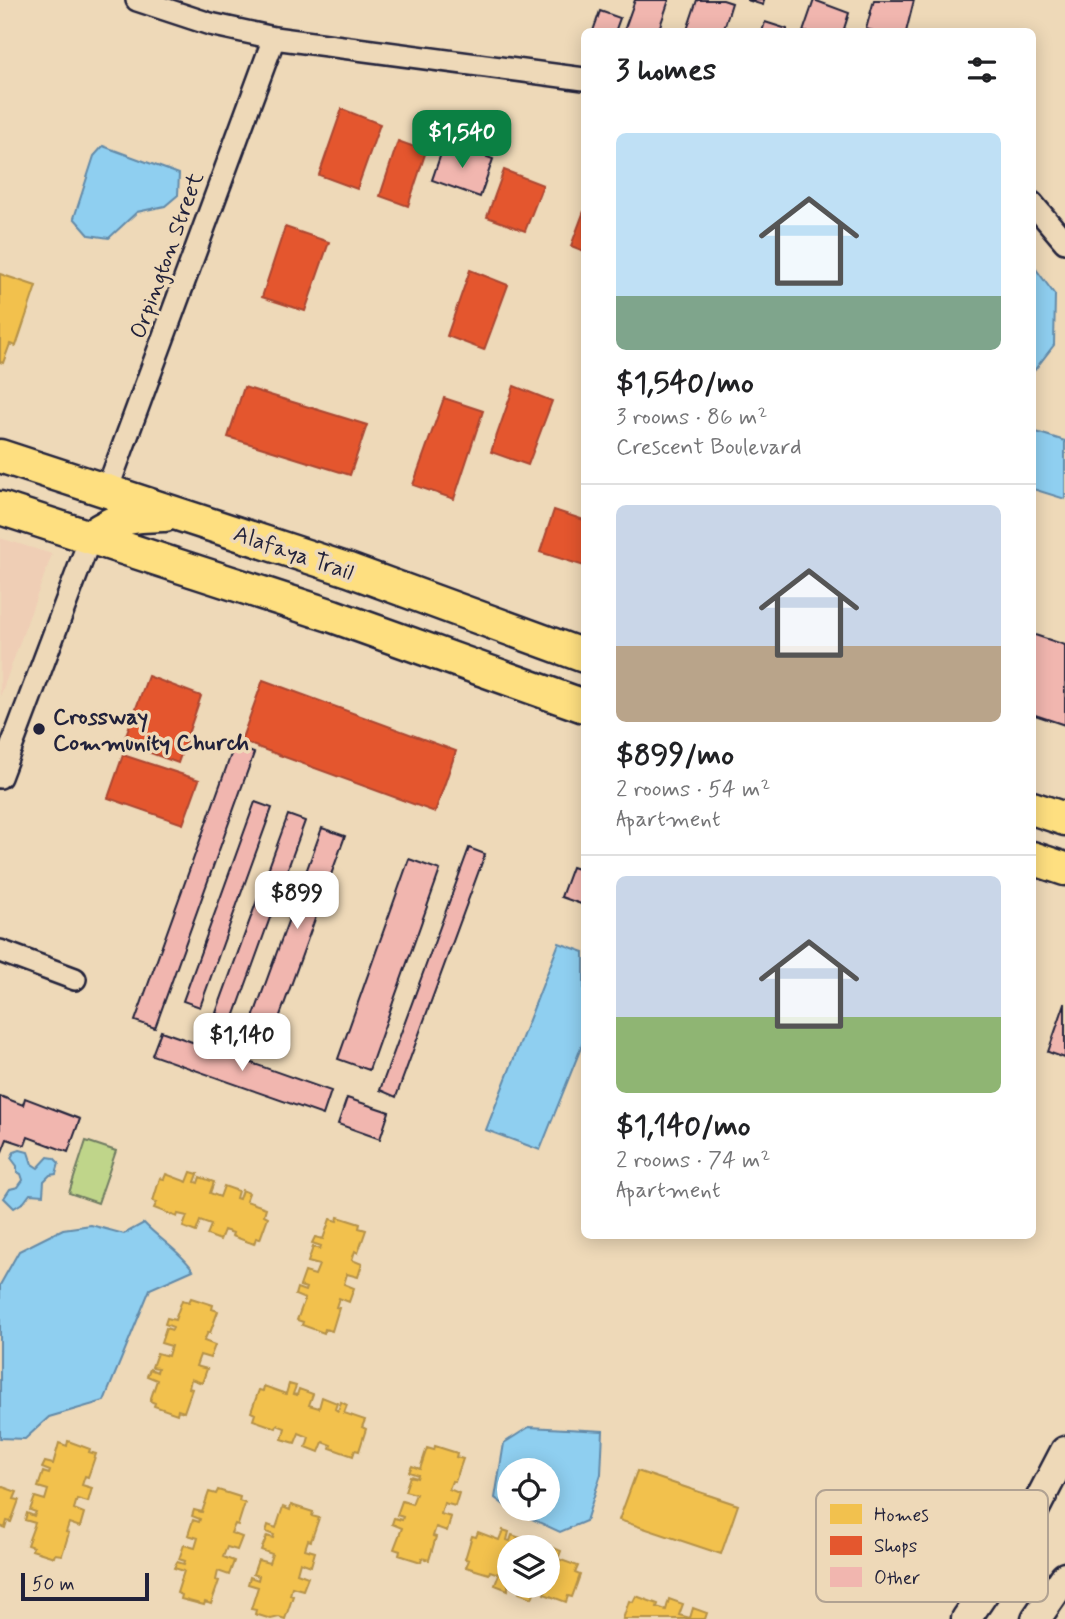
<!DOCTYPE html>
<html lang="en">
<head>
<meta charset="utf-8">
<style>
	:root { --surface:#fff; --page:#f6f6f6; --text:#202124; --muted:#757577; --line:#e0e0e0; --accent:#0b8043 }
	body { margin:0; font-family:Mynerve,sans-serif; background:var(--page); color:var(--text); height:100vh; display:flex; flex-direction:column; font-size:26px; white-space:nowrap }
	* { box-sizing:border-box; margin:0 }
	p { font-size:23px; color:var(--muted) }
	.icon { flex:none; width:38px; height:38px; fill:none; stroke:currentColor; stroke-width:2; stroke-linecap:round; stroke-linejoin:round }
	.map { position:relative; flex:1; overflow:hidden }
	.side { position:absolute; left:581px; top:28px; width:455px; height:1211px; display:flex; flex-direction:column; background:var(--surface); border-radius:10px; box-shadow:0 4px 18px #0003 }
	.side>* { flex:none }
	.buttons { position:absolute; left:497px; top:1458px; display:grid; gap:14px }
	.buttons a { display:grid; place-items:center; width:63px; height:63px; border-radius:50%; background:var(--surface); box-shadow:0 4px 18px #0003; font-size:35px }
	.scale { position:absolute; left:21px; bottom:18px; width:128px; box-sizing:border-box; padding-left:7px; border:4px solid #22223b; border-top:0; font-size:19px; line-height:24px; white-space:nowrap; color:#22223b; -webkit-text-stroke:5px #eed9b8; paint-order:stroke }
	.price { position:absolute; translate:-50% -60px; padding:0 16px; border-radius:14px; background:#fff; color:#222; font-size:23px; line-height:46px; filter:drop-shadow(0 2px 4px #0008) }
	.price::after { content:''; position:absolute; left:50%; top:42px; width:21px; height:16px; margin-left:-10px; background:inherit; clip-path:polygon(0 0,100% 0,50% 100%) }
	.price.current { background:var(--accent); color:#fff }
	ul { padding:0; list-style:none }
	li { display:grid; align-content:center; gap:14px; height:371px; padding:0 35px }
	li+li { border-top:2px solid var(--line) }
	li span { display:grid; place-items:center; height:217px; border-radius:10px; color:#555 }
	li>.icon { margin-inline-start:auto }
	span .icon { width:126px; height:126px; fill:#fffc; stroke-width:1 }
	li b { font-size:30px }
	h2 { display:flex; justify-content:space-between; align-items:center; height:84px; padding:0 35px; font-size:30px }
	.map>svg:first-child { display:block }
</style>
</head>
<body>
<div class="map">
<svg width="1065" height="1619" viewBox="0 0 1065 1619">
	<rect width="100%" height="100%" fill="#eed9b8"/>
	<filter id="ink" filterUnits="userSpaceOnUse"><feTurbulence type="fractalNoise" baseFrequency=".0143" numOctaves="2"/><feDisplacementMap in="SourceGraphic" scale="14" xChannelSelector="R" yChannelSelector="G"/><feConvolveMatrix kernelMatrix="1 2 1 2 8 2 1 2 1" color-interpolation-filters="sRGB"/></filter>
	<g filter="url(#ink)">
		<!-- built -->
		<path fill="#efceb5" d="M0 538 52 554 0 697Z"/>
		<!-- green -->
		<path fill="#bfd58a" stroke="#707c62" stroke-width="2" d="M86 1141 116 1151 98 1203 69 1193Z"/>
		<!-- water -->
		<path fill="#8fcff0" stroke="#638aa8" stroke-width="2" fill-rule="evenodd" d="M103 146 179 174 178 195 165 206 137 212 109 238 89 235 74 218 94 156Z
			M1033 265 1055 295 1054 345 1033 372Z
			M1033 431 1065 441V499L1033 489Z
			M559 943 584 952V1040L540 1150 486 1130Z
			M20 1150 28 1152 32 1164 38 1168 48 1157 54 1158 59 1163 56 1174 50 1175 44 1181 43 1195 30 1194 24 1202 14 1208 4 1198 10 1189 18 1187 23 1180 21 1174 17 1172V1166L11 1158 14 1152Z
			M144 1223C160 1240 180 1251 193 1270L150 1289 104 1401 49 1417 25 1439 0 1438V1285L19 1251 63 1229 91 1225 124 1234Z
			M529 1427 603 1431 601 1474 586 1521 560 1532 508 1508 495 1498 504 1443ZM509 1470H548V1508H509Z"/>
		<!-- homes -->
		<path fill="#f2c14e" stroke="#b49148" stroke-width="2" d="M0 274 36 286 16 346 10 344 3 363 0 362Z
			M191 1172 198 1174 195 1182 198 1183 200 1177 214 1182 210 1193 220 1197 224 1186 238 1191 236 1198 239 1199 242 1190 249 1193 246 1201 266 1208 264 1215 268 1217 260 1239 256 1238 254 1244 232 1236 233 1233 224 1230 220 1240 207 1235 211 1225 200 1221 196 1232 183 1227 187 1216 178 1214 177 1217 154 1208 157 1202 153 1201 160 1178 164 1179 166 1174 187 1182Z
			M338 1217 360 1224 359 1228 366 1230 358 1253 355 1251 352 1260 362 1264 358 1277 347 1274 344 1284 354 1288 349 1302 339 1298 336 1307 339 1308 332 1331 325 1329 324 1333 302 1325 303 1322 297 1320 305 1299 295 1295 297 1288 305 1291 306 1288 300 1286 305 1272 315 1275 319 1265 308 1262 313 1247 320 1249 321 1246 312 1243 315 1237 323 1239 330 1219 337 1221Z
			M191 1298 213 1305 212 1309 218 1311 210 1333 208 1332 204 1341 215 1345 210 1358 200 1355 196 1366 207 1369 202 1383 191 1379 189 1388 192 1389 184 1412 178 1410 177 1414 154 1406 155 1403 150 1401 157 1380 147 1376 150 1369 157 1372 158 1368 152 1367 157 1353 168 1356 171 1346 161 1343 166 1328 172 1330 173 1327 165 1324 167 1318 175 1320 182 1300 189 1302Z
			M289 1384 296 1386 293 1394 297 1395 299 1389 313 1394 309 1405 319 1408 322 1397 337 1403 335 1409 338 1411 341 1402 347 1405 344 1413 365 1420 362 1427 366 1429 359 1451 355 1450 353 1456 330 1448 331 1445 323 1442 319 1452 306 1447 309 1437 299 1433 295 1443 282 1439 285 1428 277 1425 276 1428 253 1420 255 1414 251 1412 259 1390 263 1391 264 1386 286 1394Z
			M68 1441 90 1449 89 1452 96 1454 88 1477 85 1476 82 1485 92 1488 88 1502 77 1499 74 1509 84 1513 80 1527 69 1523 66 1532 69 1533 62 1555 55 1554 54 1557 32 1550 33 1547 27 1545 35 1523 25 1520 27 1513 34 1516 36 1512 30 1510 35 1497 45 1500 48 1490 38 1487 43 1472 49 1474 50 1471 42 1468 45 1462 53 1464 59 1443 67 1446Z
			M435 1446 457 1453 456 1457 463 1459 455 1482 452 1481 449 1489 459 1493 455 1506 444 1503 441 1514 451 1517 447 1531 436 1527 433 1536 436 1537 429 1560 422 1558 421 1562 399 1555 400 1551 394 1549 402 1528 392 1524 394 1518 402 1520 403 1517 397 1515 402 1501 412 1504 416 1494 405 1491 410 1476 417 1478 418 1475 409 1472 412 1466 420 1469 427 1448 434 1450Z
			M637 1471 738 1505 721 1554 619 1520Z
			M0 1486 17 1492 14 1499 19 1500 11 1522 7 1521 5 1528 0 1526Z
			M218 1490 240 1497 239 1501 245 1503 238 1525 235 1524 231 1533 242 1537 237 1550 227 1547 223 1557 234 1561 229 1575 218 1571 216 1580 219 1581 211 1604 205 1602 204 1605 181 1599 182 1595 177 1593 184 1571 174 1568 177 1562 184 1564 185 1561 179 1559 184 1545 195 1548 198 1538 188 1535 193 1520 199 1522 200 1519 192 1516 194 1510 202 1512 209 1492 216 1494Z
			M291 1505 313 1512 312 1516 319 1518 311 1541 308 1540 305 1549 315 1552 311 1566 300 1562 297 1573 308 1577 303 1590 292 1587 290 1595 293 1596 285 1619 279 1617 271 1619 255 1614 256 1610 251 1609 258 1587 248 1584 250 1577 258 1580 259 1576 253 1574 258 1560 269 1563 272 1554 261 1550 267 1536 273 1538 274 1535 266 1532 268 1525 276 1528 283 1507 290 1510Z
			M503 1530 509 1532 507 1540 510 1541 512 1535 526 1540 524 1547H509L508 1590 495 1585 499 1574 490 1571 489 1574 466 1567 469 1560 465 1559 472 1536 476 1537 478 1532 499 1540Z
			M548 1548 550 1549 548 1556 551 1557 554 1548 561 1551 558 1559 578 1566 575 1573 580 1575 572 1597 568 1596 566 1602 544 1594 545 1591 536 1588 532 1598 519 1593 522 1586H548Z
			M636 1596 658 1604 657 1607 666 1610 669 1599 683 1604 679 1615 690 1618 693 1608 707 1613 705 1619H623L629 1601 633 1602Z"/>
		<!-- shops -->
		<path fill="#e4572e" stroke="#aa4732" stroke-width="2" d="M342 109 380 124 357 189 319 175Z
			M398 141 426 151 408 206 380 196Z
			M504 170 543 185 525 231 487 217Z
			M584 211V251L571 246Z
			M285 227 329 242 305 311 262 297Z
			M470 270 508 285 484 350 447 336Z
			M514 386 552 401 528 465 491 452Z
			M244 387 367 425 350 475 228 437Z
			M444 398 483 411 454 499 413 485Z
			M554 510 584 520V566L540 552Z
			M148 676 201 696 178 763 123 743Z
			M263 680 456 751 435 812 241 741Z
			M123 755 199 780 183 824 108 798Z"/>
		<!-- building -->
		<path fill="#f1b6af" stroke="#22223b" stroke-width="2" d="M635 0H669L658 32H635L625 28Z
			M697 0H723L732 3 723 32 687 30Z
			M747 0H764L763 5Z
			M814 0 849 13 843 32H803Z
			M874 0H914L906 32H877L866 29Z
			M600 11 620 18 615 32 593 31Z
			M765 22 787 29V32H762Z
			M445 142 493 159 480 197 432 180Z
			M1032 634 1065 645V725L1032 714Z
			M234 746 254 753 155 1028 135 1021Z
			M255 802 272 808 200 1007 183 1001Z
			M288 815 305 821 233 1020 216 1013Z
			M322 828 345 836 273 1035 250 1026Z
			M469 848 485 854 396 1097 380 1090Z
			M409 859 440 870 369 1070 338 1059Z
			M572 867 584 871V905L561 897Z
			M1065 1003V1058L1048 1052Z
			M161 1031 331 1091 323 1115 152 1055Z
			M0 1096 23 1105 25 1098 80 1119 68 1152 28 1137 25 1145 7 1139 0 1157Z
			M347 1098 389 1112 380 1139 338 1124Z"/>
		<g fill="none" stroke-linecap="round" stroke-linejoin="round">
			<!-- street casing -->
			<g stroke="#22223b" stroke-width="26">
				<path id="street" d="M137 0 210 24 274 38 584 79
					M1032 203 1065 242
					M107 490 274 38
					M0 777 91 536
					M0 951 75 979"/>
			</g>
			<!-- secondary casing -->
			<g stroke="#22223b" stroke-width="33">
				<path id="secondary" d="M966 1619 1014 1549 1065 1451
					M1036 1619 1065 1577"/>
			</g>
			<!-- primary casing -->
			<g stroke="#22223b" stroke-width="37">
				<path id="primary" d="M0 456 349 570 584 656
					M0 508 333 616 584 706
					M91 536C120 516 130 516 165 515
					M1032 808 1065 819
					M1032 858 1065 869"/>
			</g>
			<!-- street -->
			<use href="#street" stroke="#eed9b8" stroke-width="21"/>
			<!-- secondary -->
			<use href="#secondary" stroke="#eed9b8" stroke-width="28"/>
			<!-- primary -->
			<use href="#primary" stroke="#fedf80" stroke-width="32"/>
		</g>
	</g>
	<!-- markers -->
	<circle fill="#22223b" stroke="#eed9b8" stroke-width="2.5" cx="39" cy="729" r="7"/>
	<g text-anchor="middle" stroke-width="7" stroke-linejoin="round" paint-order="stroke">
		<!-- street labels -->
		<g font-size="23" fill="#22223b" stroke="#eed9b8">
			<text transform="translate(166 255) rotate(-70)" y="8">Orpington Street</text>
			<text transform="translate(294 552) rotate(19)" y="8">Alafaya Trail</text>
		</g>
		<!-- poi labels -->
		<g font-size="23" font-weight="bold" fill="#22223b" stroke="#eed9b8" text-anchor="start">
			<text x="53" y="724">Crossway<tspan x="53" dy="26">Community Church</tspan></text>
		</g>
	</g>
	<!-- legend -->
	<rect x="816" y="1490" width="232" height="112" rx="10" fill="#eed9b8" stroke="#b1a292" stroke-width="2"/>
	<rect x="830" y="1504" width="32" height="20" fill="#f2c14e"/>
	<rect x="830" y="1536" width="32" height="19" fill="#e4572e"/>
	<rect x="830" y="1567" width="32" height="20" fill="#f1b6af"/>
	<g font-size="19" fill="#22223b">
		<text x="874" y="1521">Homes</text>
		<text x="874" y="1552">Shops</text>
		<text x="874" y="1584">Other</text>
	</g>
</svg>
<div class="buttons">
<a><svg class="icon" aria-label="locate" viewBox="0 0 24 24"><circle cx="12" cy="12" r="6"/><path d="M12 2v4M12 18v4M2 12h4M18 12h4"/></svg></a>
<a><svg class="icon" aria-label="layers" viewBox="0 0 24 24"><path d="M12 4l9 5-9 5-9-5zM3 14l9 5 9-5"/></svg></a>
</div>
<div class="scale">50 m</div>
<b class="price current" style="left:462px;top:170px">$1,540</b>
<b class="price" style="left:297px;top:931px">$899</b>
<b class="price" style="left:242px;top:1073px">$1,140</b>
<section class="side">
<h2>3 homes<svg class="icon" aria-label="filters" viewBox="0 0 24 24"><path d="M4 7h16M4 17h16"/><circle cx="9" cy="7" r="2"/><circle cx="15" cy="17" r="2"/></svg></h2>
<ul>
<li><span style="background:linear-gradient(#bfe0f5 75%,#7fa58c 0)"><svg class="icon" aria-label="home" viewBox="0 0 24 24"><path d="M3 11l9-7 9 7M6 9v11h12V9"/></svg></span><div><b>$1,540/mo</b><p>3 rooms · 86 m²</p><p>Crescent Boulevard</p></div></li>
<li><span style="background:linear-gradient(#c9d6e8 65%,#b9a48a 0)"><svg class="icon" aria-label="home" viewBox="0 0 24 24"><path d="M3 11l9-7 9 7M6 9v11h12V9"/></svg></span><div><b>$899/mo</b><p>2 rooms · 54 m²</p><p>Apartment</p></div></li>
<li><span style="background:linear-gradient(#c9d6e8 65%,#8fb573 0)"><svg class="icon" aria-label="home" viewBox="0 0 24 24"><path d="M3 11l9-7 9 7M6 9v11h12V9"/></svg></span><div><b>$1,140/mo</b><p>2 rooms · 74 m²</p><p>Apartment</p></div></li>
</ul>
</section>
</div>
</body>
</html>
